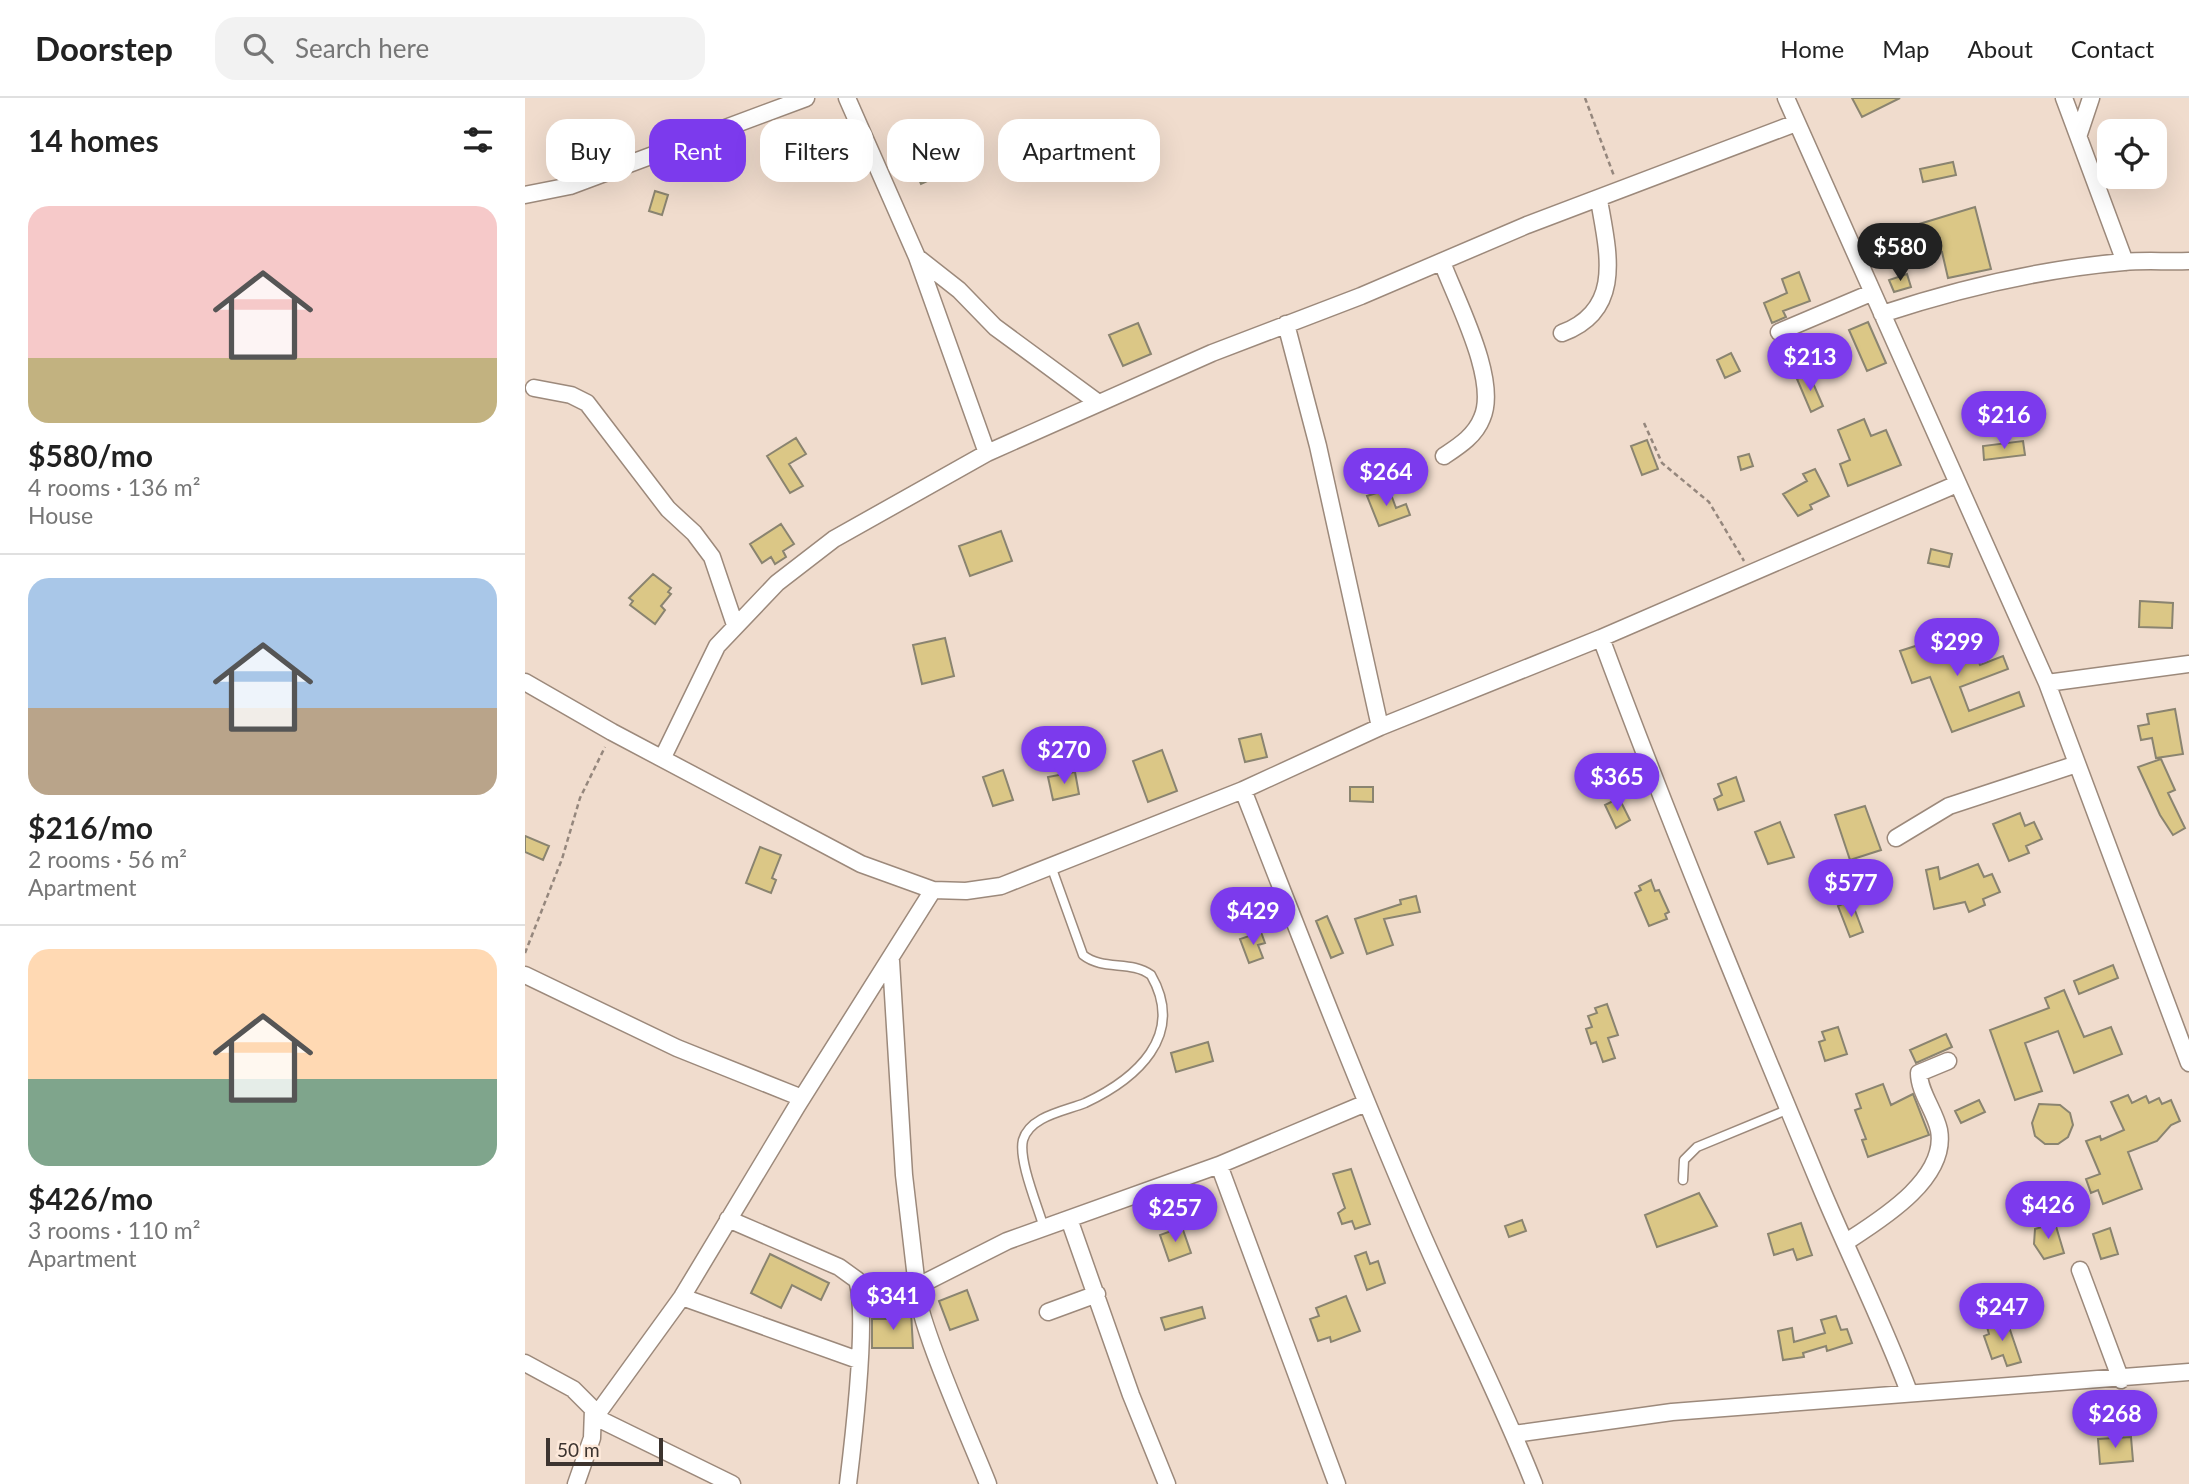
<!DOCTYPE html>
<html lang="en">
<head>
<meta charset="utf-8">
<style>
	:root { --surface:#fff; --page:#f2f2f2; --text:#222; --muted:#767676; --line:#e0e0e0; --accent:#7c3aed }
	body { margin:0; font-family:Lato,sans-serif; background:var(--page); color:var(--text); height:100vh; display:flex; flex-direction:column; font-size:26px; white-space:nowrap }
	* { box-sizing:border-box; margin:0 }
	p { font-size:23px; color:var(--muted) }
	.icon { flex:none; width:38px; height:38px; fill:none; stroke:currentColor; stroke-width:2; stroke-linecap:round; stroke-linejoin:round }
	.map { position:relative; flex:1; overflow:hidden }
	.sheet { display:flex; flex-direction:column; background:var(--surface); width:525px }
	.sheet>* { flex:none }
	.guide { position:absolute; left:21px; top:21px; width:665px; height:63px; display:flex; gap:14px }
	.controls { position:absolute; left:1572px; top:21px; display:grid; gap:14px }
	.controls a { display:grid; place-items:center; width:70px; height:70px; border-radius:14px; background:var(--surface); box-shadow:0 7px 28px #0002; font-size:35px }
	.scale { position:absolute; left:21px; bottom:18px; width:117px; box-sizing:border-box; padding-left:7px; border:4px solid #3c342f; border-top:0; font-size:19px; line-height:24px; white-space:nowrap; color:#3c342f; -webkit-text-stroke:5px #fde9da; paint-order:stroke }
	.price { position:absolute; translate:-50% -60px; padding:0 16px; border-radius:24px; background:var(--accent); color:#fff; font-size:23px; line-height:46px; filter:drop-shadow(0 2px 4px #0008) }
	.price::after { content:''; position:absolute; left:50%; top:42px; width:21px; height:16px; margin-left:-10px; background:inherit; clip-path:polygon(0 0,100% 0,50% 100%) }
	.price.selected { background:#222; color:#fff }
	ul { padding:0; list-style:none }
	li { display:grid; align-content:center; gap:14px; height:371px; padding:0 28px }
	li+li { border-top:2px solid var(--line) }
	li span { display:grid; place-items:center; height:217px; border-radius:21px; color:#555 }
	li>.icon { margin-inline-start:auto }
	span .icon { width:126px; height:126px; fill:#fffc; stroke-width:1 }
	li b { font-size:30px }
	h2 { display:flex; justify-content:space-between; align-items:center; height:84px; padding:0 28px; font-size:30px }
	.chip { padding:0 24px; border-radius:21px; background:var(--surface); box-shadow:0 7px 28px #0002; font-size:24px; line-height:63px }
	.chip.selected { background:var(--accent); color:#fff }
	header { display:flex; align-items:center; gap:42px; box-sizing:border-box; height:98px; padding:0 35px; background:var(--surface); border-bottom:2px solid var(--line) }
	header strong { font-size:33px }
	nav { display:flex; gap:38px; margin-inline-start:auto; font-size:24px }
	.search { width:490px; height:63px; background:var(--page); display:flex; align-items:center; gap:18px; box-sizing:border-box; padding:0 24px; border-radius:21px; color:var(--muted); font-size:26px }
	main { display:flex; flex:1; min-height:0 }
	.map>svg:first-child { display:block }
</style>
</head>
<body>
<header>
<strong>Doorstep</strong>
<div class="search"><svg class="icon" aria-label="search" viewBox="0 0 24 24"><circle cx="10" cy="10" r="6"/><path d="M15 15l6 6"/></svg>Search here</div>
<nav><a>Home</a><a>Map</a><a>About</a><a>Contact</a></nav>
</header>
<main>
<section class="sheet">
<h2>14 homes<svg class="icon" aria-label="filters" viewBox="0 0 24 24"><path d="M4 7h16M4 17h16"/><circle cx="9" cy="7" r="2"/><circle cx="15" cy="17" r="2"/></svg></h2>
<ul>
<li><span style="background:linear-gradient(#f6c9c9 70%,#c2b280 0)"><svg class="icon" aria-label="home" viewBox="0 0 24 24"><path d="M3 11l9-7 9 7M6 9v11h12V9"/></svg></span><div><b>$580/mo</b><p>4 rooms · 136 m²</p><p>House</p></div></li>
<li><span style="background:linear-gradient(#a9c7e8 60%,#b9a48a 0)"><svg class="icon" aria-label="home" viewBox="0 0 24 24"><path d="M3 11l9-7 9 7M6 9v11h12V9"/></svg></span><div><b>$216/mo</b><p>2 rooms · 56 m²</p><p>Apartment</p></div></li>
<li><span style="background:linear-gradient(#ffd9b3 60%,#7fa58c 0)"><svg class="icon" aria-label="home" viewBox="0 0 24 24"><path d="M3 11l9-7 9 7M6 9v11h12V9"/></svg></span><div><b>$426/mo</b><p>3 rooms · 110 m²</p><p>Apartment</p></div></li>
</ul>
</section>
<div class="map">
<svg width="1664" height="1386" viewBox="0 0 1664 1386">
	<rect width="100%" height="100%" fill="#f0dccd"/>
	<!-- building -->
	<path fill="#dbc786" stroke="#8a8470" stroke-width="2" d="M1327 0H1375L1337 19Z
		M399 57 409 80 396 86 386 62Z
		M518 59 526 77 513 82 506 64Z
		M1428 64 1431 77 1398 84 1395 71Z
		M130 93 143 97 137 117 124 113Z
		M1450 109 1466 171 1423 180 1417 154 1390 161 1381 130Z
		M1274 174 1285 203 1258 213 1261 219 1247 225 1239 205 1262 195 1257 181Z
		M1382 176 1386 189 1369 194 1364 182Z
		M1343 224 1361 265 1342 273 1324 232Z
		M613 225 626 256 598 268 584 237Z
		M1206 255 1215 273 1200 280 1192 262Z
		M1284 276 1298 308 1286 314 1272 281Z
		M1339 321 1346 338 1361 332 1376 367 1323 388 1315 366 1325 362 1313 332Z
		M271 340 281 356 264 366 278 388 265 395 242 358Z
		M1122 342 1133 371 1117 377 1106 348Z
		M1498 343 1500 357 1459 362 1458 348Z
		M1224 356 1228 368 1216 372 1213 359Z
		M1290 371 1304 398 1285 407 1287 411 1273 418 1258 396 1282 383 1278 376Z
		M864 391 871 410 881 406 885 417 854 428 842 398Z
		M256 426 269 446 258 453 261 459 250 466 246 459 237 465 225 446Z
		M476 433 487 463 445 478 434 448Z
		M1406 451 1427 456 1424 469 1403 465Z
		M128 476 146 490 143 494 146 496 136 508 140 512 130 526 105 507 108 503 104 500Z
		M1615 503 1648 505 1647 530 1614 529Z
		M1440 532 1455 567 1478 558 1483 571 1435 589 1444 613 1494 594 1499 608 1427 634 1405 579 1387 585 1375 553Z
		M420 540 429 578 397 586 388 547Z
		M1650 611 1658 656 1631 660 1627 640 1616 642 1613 628 1624 626 1622 616Z
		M736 636 742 659 720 664 714 641Z
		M637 652 652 693 623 704 608 663Z
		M1636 661 1650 692 1643 695 1660 730 1648 737 1635 717 1613 669Z
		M478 672 488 702 468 708 458 679Z
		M550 674 554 696 528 702 523 679Z
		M1211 679 1219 703 1193 712 1189 701 1197 697 1193 686Z
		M825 689H848V704L825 703Z
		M1094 700 1105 722 1091 730 1080 707Z
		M1340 708 1356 752 1325 762 1310 717Z
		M1495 715 1500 728 1509 724 1517 741 1501 748 1504 755 1484 763 1468 726Z
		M1255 724 1269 759 1243 766 1230 734Z
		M0 738 24 748 18 762 0 754Z
		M235 749 256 757 247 780 251 782 246 795 221 785Z
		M1453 766 1459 779 1467 776 1475 794 1458 801 1460 807 1444 814 1440 804 1409 811 1401 772 1413 769 1415 781Z
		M1126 782 1130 793 1134 792 1144 814 1140 816 1142 821 1124 828 1110 795 1116 792 1114 788Z
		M891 798 895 814 859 821 868 847 842 856 830 821 876 806 875 802Z
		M1326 802 1338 834 1325 839 1313 808Z
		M802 818 818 855 806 860 791 823Z
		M736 834 740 845 733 847 738 860 724 865 715 841Z
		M1588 867 1593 880 1554 896 1549 883Z
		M1539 892 1559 939 1586 929 1597 956 1549 975 1533 933 1500 945 1517 993 1490 1002 1465 932 1524 910 1520 900Z
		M1082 906 1093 937 1083 940 1090 960 1078 964 1071 944 1066 946 1061 931 1067 929 1063 918 1072 915 1070 910Z
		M1313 929 1322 956 1300 963 1294 944 1300 942 1297 934Z
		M1421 936 1427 949 1391 965 1385 952Z
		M683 944 688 963 651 974 646 955Z
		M1358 986 1366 1007 1388 996 1404 1037 1343 1059 1337 1042 1341 1041 1330 1012 1336 1010 1331 996Z
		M1603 997 1607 1005 1621 998 1624 1005 1634 1000 1637 1006 1646 1002 1655 1023 1646 1027 1632 1043 1603 1054 1617 1091 1578 1106 1573 1092 1566 1095 1561 1081 1575 1076 1561 1043 1575 1038 1576 1042 1599 1032 1586 1004Z
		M1454 1002 1460 1014 1436 1025 1430 1013Z
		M1514 1006 1535 1007 1545 1015 1548 1027 1543 1039 1533 1046H1520L1510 1038 1507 1025Z
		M826 1071 845 1126 830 1131 827 1123 817 1126 813 1115 820 1110 808 1076Z
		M1174 1095 1192 1128 1132 1149 1120 1117Z
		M997 1122 1001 1133 984 1139 980 1128Z
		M1276 1125 1287 1157 1272 1162 1268 1151 1249 1157 1243 1136Z
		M1530 1125 1539 1155 1519 1161 1509 1146 1510 1131Z
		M657 1129 666 1155 644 1163 635 1137Z
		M1585 1130 1593 1156 1576 1161 1568 1136Z
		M841 1154 845 1166 853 1163 860 1185 842 1192 830 1158Z
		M245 1156 304 1185 296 1202 267 1187 256 1210 226 1195Z
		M442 1192 453 1222 425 1232 414 1203Z
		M821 1198 835 1233 806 1244 805 1239 793 1243 785 1221 794 1218 791 1210Z
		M677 1209 680 1220 640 1232 636 1220Z
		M372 1213H386L388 1250H347V1221H372Z
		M1311 1218 1316 1232 1322 1231 1327 1245 1302 1253 1301 1248 1278 1255 1279 1259 1258 1262 1253 1233 1267 1230 1269 1244 1300 1235 1296 1222Z
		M1482 1223 1496 1264 1482 1268 1478 1257 1467 1261 1459 1238 1464 1236 1462 1229Z
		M1606 1339 1608 1363 1575 1366 1573 1341Z"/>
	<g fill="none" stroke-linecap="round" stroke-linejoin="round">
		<!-- service casing -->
		<g stroke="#9c897b" stroke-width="11">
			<path id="service" d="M1158 1082 1159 1062 1172 1049 1264 1011
				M519 1130C513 1109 493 1062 498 1042 505 1018 540 1013 560 1005 611 981 661 938 626 877 606 862 578 873 558 857L526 768"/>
		</g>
		<!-- minor casing -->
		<g stroke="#9c897b" stroke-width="19">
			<path id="minor" d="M322 0 392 159 462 355
				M1261 0 1522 585 1664 965
				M1539 0 1600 164
				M1554 36 1566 0
				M0 97 45 88 281 0
				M392 159 434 192 470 229 572 304
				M917 164C931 202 974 282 957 320 950 338 934 348 919 358
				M1357 216C1436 190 1516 171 1599 164 1621 162 1642 164 1664 163
				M761 226 793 348 855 629
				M1254 234 1346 195
				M1037 235C1099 212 1083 154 1074 102
				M9 290 46 297 62 305 143 411 169 435 187 459 210 527
				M1076 540C1144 723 1219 905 1294 1085 1323 1155 1357 1222 1384 1294
				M0 584 87 634 336 766 408 792 441 793 476 788 718 692 855 629 1076 540 1432 386
				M1522 585 1664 566
				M138 659 192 548 252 485 309 441 462 355 687 255 836 198 1002 127 1271 25
				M718 692C775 838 832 985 894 1129 931 1215 975 1299 1009 1386
				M1371 740 1424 708 1552 666
				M366 863 379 1077 392 1189
				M0 877 152 950 277 1000
				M694 1067 812 1386
				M203 1121 314 1169 332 1182C343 1217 328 1345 323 1386
				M544 1121 606 1297 642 1386
				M1321 1144C1355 1122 1423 1081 1414 1032 1410 1013 1394 994 1394 975L1423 963
				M1555 1172 1596 1282
				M157 1199 333 1262
				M523 1214 572 1196
				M0 1265 48 1291 68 1311 67 1340 51 1386
				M989 1336 1147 1314 1664 1274
				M207 1386 70 1319 157 1199 272 1008 408 792
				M463 1386C451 1354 386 1211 393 1188L482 1143 694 1067 841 1005"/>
		</g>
		<!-- path -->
		<path stroke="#95877d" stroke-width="2.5" stroke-dasharray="5 3.5" stroke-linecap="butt" d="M1060 0 1089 78
			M1119 325 1137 365 1184 404 1219 463
			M0 855 37 761 55 700 80 649"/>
		<!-- service -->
		<use href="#service" stroke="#fff" stroke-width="8"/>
		<!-- minor -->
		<use href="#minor" stroke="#fff" stroke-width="16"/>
	</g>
</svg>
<div class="controls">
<a><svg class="icon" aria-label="locate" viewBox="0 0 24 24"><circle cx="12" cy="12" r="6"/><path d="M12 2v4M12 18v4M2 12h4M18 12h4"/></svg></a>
</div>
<div class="scale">50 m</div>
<b class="price selected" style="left:1375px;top:185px">$580</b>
<b class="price" style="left:1285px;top:295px">$213</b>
<b class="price" style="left:1479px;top:353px">$216</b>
<b class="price" style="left:861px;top:410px">$264</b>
<b class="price" style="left:1432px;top:580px">$299</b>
<b class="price" style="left:539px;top:688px">$270</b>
<b class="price" style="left:1092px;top:715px">$365</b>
<b class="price" style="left:1326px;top:821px">$577</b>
<b class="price" style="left:728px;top:849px">$429</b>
<b class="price" style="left:1523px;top:1143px">$426</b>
<b class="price" style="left:650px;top:1146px">$257</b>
<b class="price" style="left:368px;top:1234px">$341</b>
<b class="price" style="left:1477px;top:1245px">$247</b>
<b class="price" style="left:1590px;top:1352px">$268</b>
<div class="guide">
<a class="chip">Buy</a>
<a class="chip selected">Rent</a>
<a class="chip">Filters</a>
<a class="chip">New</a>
<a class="chip">Apartment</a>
</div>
</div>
</main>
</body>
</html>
